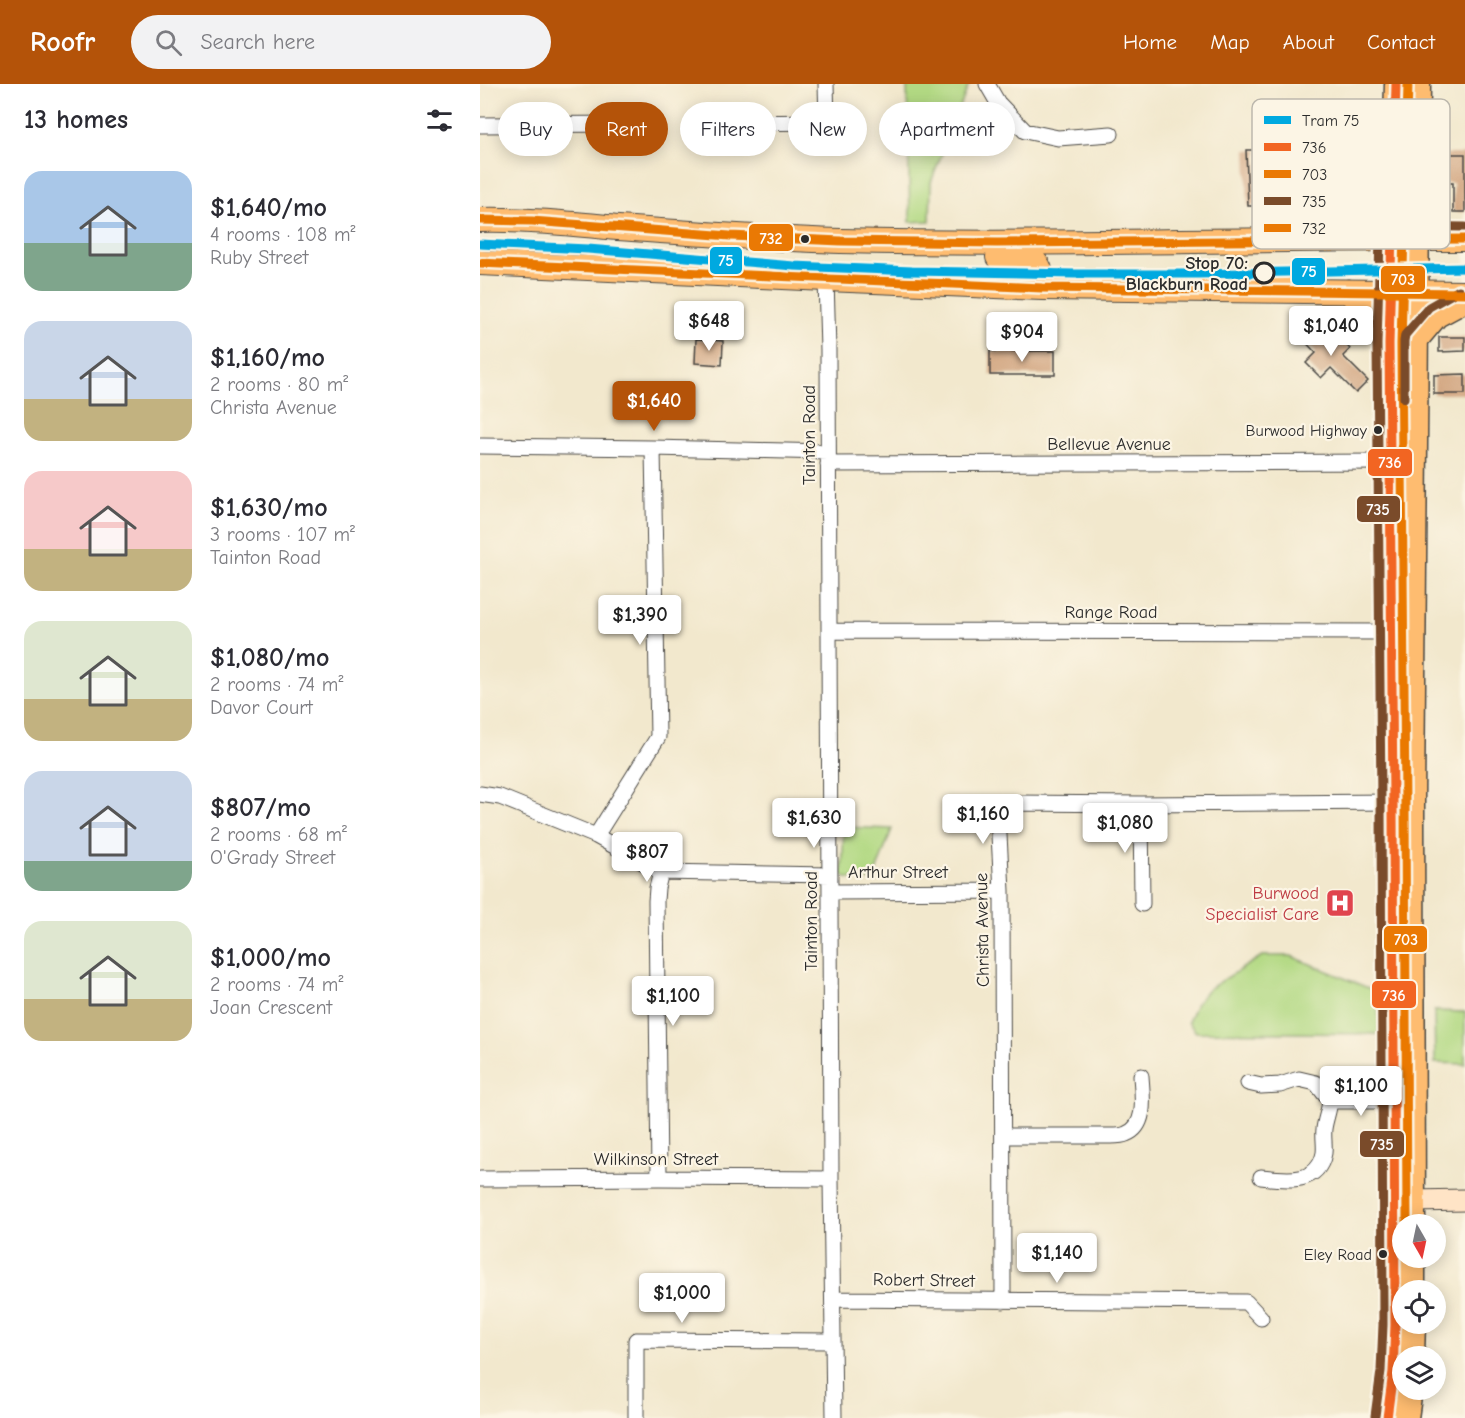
<!DOCTYPE html>
<html lang="en">
<head>
<meta charset="utf-8">
<style>
	:root { --surface:#fff; --page:#f2f2f3; --text:#2b2b33; --muted:#7c7c81; --accent:#b45309 }
	body { margin:0; font-family:"Comic Neue",sans-serif; background:var(--page); color:var(--text); height:100vh; display:flex; flex-direction:column; font-size:22px; white-space:nowrap }
	* { box-sizing:border-box; margin:0 }
	p { font-size:20px; color:var(--muted) }
	.icon { flex:none; width:33px; height:33px; fill:none; stroke:currentColor; stroke-width:2; stroke-linecap:round; stroke-linejoin:round }
	.map { position:relative; flex:1; overflow:hidden }
	.side { display:flex; flex-direction:column; background:var(--surface); width:480px }
	.side>* { flex:none }
	.banner { position:absolute; left:18px; top:18px; width:570px; height:54px; display:flex; gap:12px }
	.needle { width:39px; rotate:171deg }
	.fabs { position:absolute; left:912px; top:1130px; display:grid; gap:12px }
	.fabs a { display:grid; place-items:center; width:54px; height:54px; border-radius:50%; background:var(--surface); box-shadow:0 3px 15px #0003; font-size:30px }
	.price { position:absolute; translate:-50% -51px; padding:0 14px; border-radius:6px; background:#fff; color:#222; font-size:20px; line-height:39px; filter:drop-shadow(0 2px 3px #0008) }
	.price::after { content:''; position:absolute; left:50%; top:36px; width:18px; height:14px; margin-left:-9px; background:inherit; clip-path:polygon(0 0,100% 0,50% 100%) }
	.price.on { background:var(--accent); color:#fff }
	ul { padding:0; list-style:none }
	li { display:flex; align-items:center; gap:18px; height:150px; padding:0 24px }
	li span { display:grid; place-items:center; flex:none; width:168px; height:120px; border-radius:18px; color:#555 }
	li>.icon { margin-inline-start:auto }
	span .icon { width:72px; height:72px; fill:#fffc; stroke-width:1 }
	li b { font-size:26px }
	h2 { display:flex; justify-content:space-between; align-items:center; height:72px; padding:0 24px; font-size:26px }
	.pill { padding:0 21px; border-radius:27px; background:var(--surface); box-shadow:0 3px 15px #0003; font-size:21px; line-height:54px }
	.pill.on { background:var(--accent); color:#fff }
	header { display:flex; align-items:center; gap:36px; box-sizing:border-box; height:84px; padding:0 30px; background:var(--accent); color:#fff }
	header strong { font-size:28px }
	nav { display:flex; gap:33px; margin-inline-start:auto; font-size:21px }
	.search { width:420px; height:54px; background:var(--page); display:flex; align-items:center; gap:15px; box-sizing:border-box; padding:0 21px; border-radius:33px; color:var(--muted); font-size:22px }
	main { display:flex; flex:1; min-height:0 }
	.map>svg:first-child { display:block }
</style>
</head>
<body>
<header>
<strong>Roofr</strong>
<div class="search"><svg class="icon" aria-label="search" viewBox="0 0 24 24"><circle cx="10" cy="10" r="6"/><path d="M15 15l6 6"/></svg>Search here</div>
<nav><a>Home</a><a>Map</a><a>About</a><a>Contact</a></nav>
</header>
<main>
<section class="side">
<h2>13 homes<svg class="icon" aria-label="filters" viewBox="0 0 24 24"><path d="M4 7h16M4 17h16"/><circle cx="9" cy="7" r="2"/><circle cx="15" cy="17" r="2"/></svg></h2>
<ul>
<li><span style="background:linear-gradient(#a9c7e8 60%,#7fa58c 0)"><svg class="icon" aria-label="home" viewBox="0 0 24 24"><path d="M3 11l9-7 9 7M6 9v11h12V9"/></svg></span><div><b>$1,640/mo</b><p>4 rooms · 108 m²</p><p>Ruby Street</p></div></li>
<li><span style="background:linear-gradient(#c9d6e8 65%,#c2b280 0)"><svg class="icon" aria-label="home" viewBox="0 0 24 24"><path d="M3 11l9-7 9 7M6 9v11h12V9"/></svg></span><div><b>$1,160/mo</b><p>2 rooms · 80 m²</p><p>Christa Avenue</p></div></li>
<li><span style="background:linear-gradient(#f6c9c9 65%,#c2b280 0)"><svg class="icon" aria-label="home" viewBox="0 0 24 24"><path d="M3 11l9-7 9 7M6 9v11h12V9"/></svg></span><div><b>$1,630/mo</b><p>3 rooms · 107 m²</p><p>Tainton Road</p></div></li>
<li><span style="background:linear-gradient(#dfe7d0 65%,#c2b280 0)"><svg class="icon" aria-label="home" viewBox="0 0 24 24"><path d="M3 11l9-7 9 7M6 9v11h12V9"/></svg></span><div><b>$1,080/mo</b><p>2 rooms · 74 m²</p><p>Davor Court</p></div></li>
<li><span style="background:linear-gradient(#c9d6e8 75%,#7fa58c 0)"><svg class="icon" aria-label="home" viewBox="0 0 24 24"><path d="M3 11l9-7 9 7M6 9v11h12V9"/></svg></span><div><b>$807/mo</b><p>2 rooms · 68 m²</p><p>O'Grady Street</p></div></li>
<li><span style="background:linear-gradient(#dfe7d0 65%,#c2b280 0)"><svg class="icon" aria-label="home" viewBox="0 0 24 24"><path d="M3 11l9-7 9 7M6 9v11h12V9"/></svg></span><div><b>$1,000/mo</b><p>2 rooms · 74 m²</p><p>Joan Crescent</p></div></li>
</ul>
</section>
<div class="map">
<svg width="985" height="1334" viewBox="0 0 985 1334">
	<rect width="100%" height="100%" fill="#fcf5e5"/>
	<filter id="ink" filterUnits="userSpaceOnUse"><feTurbulence type="fractalNoise" baseFrequency=".0167" numOctaves="2"/><feDisplacementMap in="SourceGraphic" scale="12" xChannelSelector="R" yChannelSelector="G"/><feConvolveMatrix kernelMatrix="1 2 1 2 8 2 1 2 1" color-interpolation-filters="sRGB"/></filter>
	<filter id="wash" filterUnits="userSpaceOnUse"><feTurbulence type="fractalNoise" baseFrequency=".008" numOctaves="4" result="noise"/><feDisplacementMap in="SourceGraphic" scale="24" xChannelSelector="R" yChannelSelector="G"/><feGaussianBlur stdDeviation="1.35" result="paint"/><feColorMatrix in="noise" values="0 0 0 0 0 0 0 0 0 0 0 0 0 0 0 0 0 1.4 0 .05"/><feComposite in="paint" operator="in"/></filter>
	<g filter="url(#wash)">
		<rect width="100%" height="100%" fill="#f2e8cd"/>
		<!-- green -->
		<path fill="#b2d983" stroke="#6e8257" stroke-width="1.5" d="M427 0H489L451 98 450 137 430 138Z
			M364 743 412 745 393 796 366 794 362 790Z
			M782 872H811L898 908 899 950 716 948 708 938 715 922 727 906Z
			M954 927 985 928V980L955 979Z"/>
		<g id="blocks">
			<!-- building -->
			<path fill="#d2a580" d="M766 66H777V89H803V93H845V129L783 127V122H768Z
				M965 70H985V128H973V99H965Z
				M829 237 848 257 856 250 870 265 863 272 888 297 876 309 851 284 841 294 826 279 836 269 817 249Z
				M959 253H985V267L959 268Z
				M216 255 243 257 242 281 215 279Z
				M510 267H575V291H510Z
				M985 290V310H954V291Z"/>
		</g>
	</g>
	<g filter="url(#ink)">
		<use href="#blocks" fill-opacity="0" stroke="#494743" stroke-width="1.5"/>
		<g fill="none" stroke-linecap="round" stroke-linejoin="round">
			<!-- minor casing -->
			<g stroke="#494743" stroke-width="17">
				<path id="minor" d="M507 0 518 19 545 47 578 54 631 50
					M232 39 347 38 346 0
					M0 41 150 40
					M346 195 348 266 351 1095 354 1334
					M0 362 173 364 348 368
					M348 380 910 378
					M350 547 912 548
					M0 710 20 713 116 752 181 788 350 791
					M661 720 662 820
					M116 752 178 653 173 364
					M351 808 522 807
					M768 999 781 1002 800 1001 819 995 836 999 850 1017C849 1027 845 1036 844 1045 843 1053 845 1061 844 1069 838 1101 806 1096 781 1093
					M850 1017H914
					M523 1052H631C636 1052 642 1052 646 1050 668 1042 662 1010 661 992
					M179 1094 176 817 177 804 181 788
					M0 1095 179 1094 351 1095
					M353 1215 766 1218 781 1234
					M523 1217 522 807 518 732 522 723 535 719 661 720 913 718
					M156 1334V1256L352 1257"/>
			</g>
			<!-- secondary casing -->
			<g stroke="#494743" stroke-width="23">
				<path id="secondary" d="M934 1117 985 1116"/>
			</g>
			<!-- primary casing -->
			<g stroke="#494743" stroke-width="25">
				<path id="primary" d="M941 107 952 129 969 155
					M866 155 893 134 913 112
					M868 207 880 222 890 231 909 260
					M936 257 957 232 985 217
					M934 1140 933 718 939 0
					M934 1206V1173
					M933 1272 934 1239
					M907 1334 913 1288 915 1241 913 718 909 260 916 0
					M927 1334 931 1305"/>
			</g>
			<!-- trunk casing -->
			<g stroke="#494743" stroke-width="26">
				<path id="trunk" d="M0 136C46 135 93 140 138 144 212 149 287 155 361 157 569 162 777 154 985 155
					M518 173C544 174 564 169 562 204
					M0 179 346 195 562 204 985 209"/>
			</g>
			<!-- minor -->
			<use href="#minor" stroke="#fff" stroke-width="15"/>
			<!-- secondary -->
			<use href="#secondary" stroke="#ffe4c6" stroke-width="21"/>
			<!-- primary -->
			<use href="#primary" stroke="#febc70" stroke-width="22"/>
			<!-- trunk -->
			<use href="#trunk" stroke="#febc70" stroke-width="24"/>
			<!-- tram -->
			<path stroke="#2b2b2b" stroke-width="1.5" d="M736 189 781 182"/>
			<!-- bus-1 casing -->
			<g stroke="#fcf5e5" stroke-width="14">
				<path id="bus-1" d="M907 1334 913 1288 915 1241 913 718 909 260 916 0"/>
			</g>
			<!-- bus-2 casing -->
			<g stroke="#fcf5e5" stroke-width="14">
				<path id="bus-2" d="M927 1140 925 718 921 260 928 0"/>
			</g>
			<!-- bus-3 casing -->
			<g stroke="#fcf5e5" stroke-width="14">
				<path id="bus-3" d="M924 314V257L925 251 949 223 979 206
					M895 1332 901 1287 903 1241 901 718 897 260 900 154 904 145 911 142 985 143"/>
			</g>
			<!-- bus-4 casing -->
			<g stroke="#fcf5e5" stroke-width="14">
				<path id="bus-4" d="M0 136 52 137 250 152 361 157 517 159 985 155
					M0 179 562 204 985 209"/>
			</g>
			<!-- bus-1 -->
			<use href="#bus-1" stroke="#f26522" stroke-width="9"/>
			<!-- bus-2 -->
			<use href="#bus-2" stroke="#ea7904" stroke-width="9"/>
			<!-- bus-3 -->
			<use href="#bus-3" stroke="#7a4b2a" stroke-width="9"/>
			<!-- bus-4 -->
			<use href="#bus-4" stroke="#ea7904" stroke-width="9"/>
			<!-- tram-1 casing -->
			<g stroke="#fcf5e5" stroke-width="14">
				<path id="tram-1" d="M0 160 108 165 314 182 432 187 595 190H718L985 184"/>
			</g>
			<!-- tram-1 -->
			<use href="#tram-1" stroke="#00a9e0" stroke-width="9"/>
		</g>
	</g>
	<!-- icons -->
	<defs>
		<g id="hospital-square" transform="scale(1.5)"><rect x="-9" y="-9" width="18" height="18" rx="4" fill="#e0444e" stroke="#fcf5e5"/><path d="M-5-5h3v3.5h4V-5h3V5h-3V1.5h-4V5h-3Z" fill="#fff"/></g>
	</defs>
	<g fill-rule="evenodd">
		<use href="#hospital-square" x="860" y="819"/>
	</g>
	<!-- markers -->
	<g fill="#2b2b2b" stroke="#fcf5e5" stroke-width="2">
		<circle cx="325" cy="155" r="5"/>
		<circle cx="898" cy="346" r="5"/>
		<circle cx="903" cy="1170" r="5"/>
	</g>
	<circle fill="#fcf5e5" stroke="#2b2b2b" stroke-width="3" cx="784" cy="189" r="10"/>
	<g text-anchor="middle" stroke-width="4.5" stroke-linejoin="round" paint-order="stroke">
		<!-- bus labels -->
		<g font-size="16" fill="#2b2b2b" stroke="#fcf5e5" text-anchor="end">
			<text x="887" y="352">Burwood Highway</text>
			<text x="892" y="1176">Eley Road</text>
		</g>
		<!-- stop labels -->
		<g font-size="18" font-weight="bold" fill="#2b2b2b" stroke="#fcf5e5" text-anchor="end">
			<text x="768" y="185">Stop 70:<tspan x="768" dy="21">Blackburn Road</tspan></text>
		</g>
		<!-- street labels -->
		<g font-size="18" fill="#2b2b2b" stroke="#fcf5e5">
			<text transform="translate(329 351) rotate(-90)" y="6">Tainton Road</text>
			<text x="629" y="366">Bellevue Avenue</text>
			<text x="631" y="534">Range Road</text>
			<text x="418" y="794">Arthur Street</text>
			<text transform="translate(331 837) rotate(-90)" y="6">Tainton Road</text>
			<text transform="translate(502 846) rotate(-91)" y="6">Christa Avenue</text>
			<text x="176" y="1081">Wilkinson Street</text>
			<text transform="translate(444 1196) rotate(1)" y="6">Robert Street</text>
		</g>
		<!-- health labels -->
		<g font-size="18" fill="#be3a42" stroke="#fcf5e5" text-anchor="end">
			<text x="839" y="815">Burwood<tspan x="839" dy="21">Specialist Care</tspan></text>
		</g>
	</g>
	<!-- legend -->
	<rect x="772" y="15" width="198" height="150" rx="9" fill="#fcf5e5" stroke="#bdb8ad" stroke-width="1.5"/>
	<rect x="784" y="32" width="27" height="8" fill="#00a9e0"/>
	<rect x="784" y="59" width="27" height="8" fill="#f26522"/>
	<rect x="784" y="86" width="27" height="8" fill="#ea7904"/>
	<rect x="784" y="113" width="27" height="8" fill="#7a4b2a"/>
	<rect x="784" y="140" width="27" height="8" fill="#ea7904"/>
	<g font-size="16" fill="#2b2b2b">
		<text x="822" y="42">Tram 75</text>
		<text x="822" y="69">736</text>
		<text x="822" y="96">703</text>
		<text x="822" y="123">735</text>
		<text x="822" y="150">732</text>
	</g>
	<g stroke="#fcf5e5" stroke-width="2">
		<rect x="268" y="139" width="46" height="29" rx="6" fill="#ea7904"/>
		<rect x="229" y="162" width="34" height="29" rx="6" fill="#00a9e0"/>
		<rect x="811" y="173" width="35" height="29" rx="6" fill="#00a9e0"/>
		<rect x="900" y="181" width="46" height="28" rx="6" fill="#ea7904"/>
		<rect x="887" y="364" width="46" height="29" rx="6" fill="#f26522"/>
		<rect x="876" y="411" width="45" height="28" rx="6" fill="#7a4b2a"/>
		<rect x="903" y="841" width="45" height="28" rx="6" fill="#ea7904"/>
		<rect x="891" y="896" width="46" height="29" rx="6" fill="#f26522"/>
		<rect x="879" y="1046" width="46" height="28" rx="6" fill="#7a4b2a"/>
	</g>
	<g font-size="16" text-anchor="middle" font-weight="bold" fill="#fff">
		<text x="291" y="160">732</text>
		<text x="246" y="182">75</text>
		<text x="829" y="193">75</text>
		<text x="923" y="201">703</text>
		<text x="910" y="384">736</text>
		<text x="898" y="431">735</text>
		<text x="926" y="861">703</text>
		<text x="914" y="917">736</text>
		<text x="902" y="1066">735</text>
	</g>
</svg>
<div class="fabs">
<a><svg class="needle" viewBox="-14 -14 28 28"><path d="M0-13l5 13h-10z" fill="#e53935"/><path d="M0 13l5-13h-10z" fill="#7c7c81"/></svg></a>
<a><svg class="icon" aria-label="locate" viewBox="0 0 24 24"><circle cx="12" cy="12" r="6"/><path d="M12 2v4M12 18v4M2 12h4M18 12h4"/></svg></a>
<a><svg class="icon" aria-label="layers" viewBox="0 0 24 24"><path d="M12 4l9 5-9 5-9-5zM3 14l9 5 9-5"/></svg></a>
</div>
<b class="price" style="left:229px;top:268px">$648</b>
<b class="price" style="left:851px;top:273px">$1,040</b>
<b class="price" style="left:542px;top:279px">$904</b>
<b class="price on" style="left:174px;top:348px">$1,640</b>
<b class="price" style="left:160px;top:562px">$1,390</b>
<b class="price" style="left:503px;top:761px">$1,160</b>
<b class="price" style="left:334px;top:765px">$1,630</b>
<b class="price" style="left:645px;top:770px">$1,080</b>
<b class="price" style="left:167px;top:799px">$807</b>
<b class="price" style="left:193px;top:943px">$1,100</b>
<b class="price" style="left:881px;top:1033px">$1,100</b>
<b class="price" style="left:577px;top:1200px">$1,140</b>
<b class="price" style="left:202px;top:1240px">$1,000</b>
<div class="banner">
<a class="pill">Buy</a>
<a class="pill on">Rent</a>
<a class="pill">Filters</a>
<a class="pill">New</a>
<a class="pill">Apartment</a>
</div>
</div>
</main>
</body>
</html>
